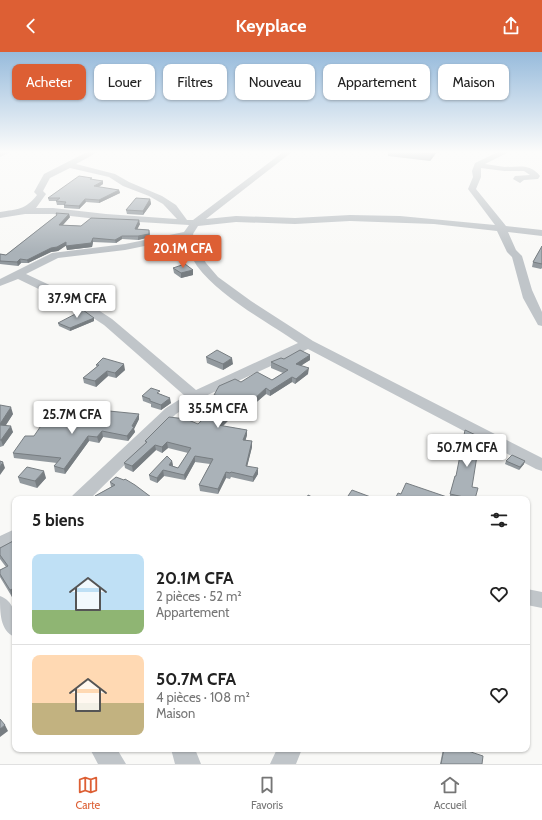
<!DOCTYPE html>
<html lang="fr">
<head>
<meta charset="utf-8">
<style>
	:root { --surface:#fff; --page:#f6f6f6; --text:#222; --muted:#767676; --line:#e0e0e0; --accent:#dd5f34 }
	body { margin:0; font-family:Cabin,sans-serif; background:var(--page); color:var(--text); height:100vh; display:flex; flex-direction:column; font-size:15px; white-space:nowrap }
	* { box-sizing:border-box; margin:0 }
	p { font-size:13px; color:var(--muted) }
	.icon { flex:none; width:22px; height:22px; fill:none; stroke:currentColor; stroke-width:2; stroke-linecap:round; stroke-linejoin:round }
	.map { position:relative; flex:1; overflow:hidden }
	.sheet { position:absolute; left:12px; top:444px; width:518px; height:256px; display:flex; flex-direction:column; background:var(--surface); border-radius:8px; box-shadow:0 1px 3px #0004 }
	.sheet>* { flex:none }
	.hud { position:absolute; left:12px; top:12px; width:518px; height:36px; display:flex; gap:8px }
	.price { position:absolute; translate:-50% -34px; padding:0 9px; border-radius:4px; background:#fff; color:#222; font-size:13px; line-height:26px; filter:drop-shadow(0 1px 2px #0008) }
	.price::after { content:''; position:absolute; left:50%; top:24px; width:12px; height:9px; margin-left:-6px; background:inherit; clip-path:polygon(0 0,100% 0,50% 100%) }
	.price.active { background:var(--accent); color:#fff }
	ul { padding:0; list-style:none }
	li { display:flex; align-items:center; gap:12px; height:100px; padding:0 20px }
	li+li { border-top:1px solid var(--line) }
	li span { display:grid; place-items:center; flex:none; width:112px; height:80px; border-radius:8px; color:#555 }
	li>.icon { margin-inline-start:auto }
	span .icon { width:48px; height:48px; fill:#fffc; stroke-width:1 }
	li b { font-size:17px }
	h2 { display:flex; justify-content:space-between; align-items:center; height:48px; padding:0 20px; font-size:17px }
	.pill { padding:0 14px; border-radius:8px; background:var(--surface); box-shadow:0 1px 3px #0004; font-size:14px; line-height:36px }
	.pill.active { background:var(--accent); color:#fff }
	header { display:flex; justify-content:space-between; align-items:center; height:52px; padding:0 20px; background:var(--accent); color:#fff; font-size:18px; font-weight:800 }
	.tabs { display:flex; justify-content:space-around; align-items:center; height:56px; border-top:1px solid var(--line); background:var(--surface); font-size:11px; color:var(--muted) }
	.tabs a { display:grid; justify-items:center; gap:2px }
	.tabs .active { color:var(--accent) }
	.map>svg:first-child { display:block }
</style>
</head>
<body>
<header><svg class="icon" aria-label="back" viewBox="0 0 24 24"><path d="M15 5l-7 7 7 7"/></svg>Keyplace<svg class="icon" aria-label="share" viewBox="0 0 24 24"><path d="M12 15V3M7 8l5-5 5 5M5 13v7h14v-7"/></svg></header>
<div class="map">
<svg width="542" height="712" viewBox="0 0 542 712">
	<rect width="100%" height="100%" fill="#f9f9f7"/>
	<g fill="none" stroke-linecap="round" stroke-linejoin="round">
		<!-- minor -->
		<path fill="#c0c5c9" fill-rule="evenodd" d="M0 100H11L0 105Z
			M87 100H98L76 112 115 122 129 130 162 144 176 153 187 168H193L283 100H292L206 167 236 164 295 166 350 163 400 164 495 173 468 137 473 125 472 119 475 111 498 100H509L485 112C492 113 498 114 505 115 519 115 530 111 540 124L538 127 524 128 520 131 513 127 515 124 530 123 524 119H504L481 116V125L476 137 506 174 542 178V184L508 180 516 198 522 204 532 238 542 260V274L538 273 523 246 512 205 507 200 497 179 434 172 350 169 295 172 236 170 198 174 193 182 198 197 206 211 218 225 251 249 313 289 542 406V419L536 417 308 297 199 347 176 362 90 447H70L73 443 166 356 185 344 104 273 78 256 18 227 0 234V227L52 201 125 192 184 180 189 173 106 168 53 162H25L0 166V160C18 157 25 158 37 143L34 140 44 122ZM70 116 109 125 123 134 149 144 163 152 177 167 106 162 53 156H36L46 142 43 139 50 126ZM184 186C187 195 191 205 197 214 219 244 267 270 298 291L196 338 112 267 86 250 26 222 58 206 125 198Z
			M15 477V493L0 500V484Z
			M527 537 542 540V556L527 553Z
			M0 544C18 551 15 569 15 585 0 579 0 561 0 544Z
			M90 697H117L126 712H98Z
			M171 697H195L201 712H175Z
			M277 697H302L296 712H270Z"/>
	</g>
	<!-- wall -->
	<path fill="#92999e" d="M388 100H437L430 109 388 104Z
		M93 128 103 129V132L99 135 119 138 120 141 99 151 86 150 79 157 64 156V153H57L56 149H49L48 146Z
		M150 147 151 152 143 163 127 162 126 158Z
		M56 161 70 165 63 173 81 174 140 172 137 177 149 178 150 185 138 188 122 187 116 191 93 190 92 195 67 198 66 193 58 199 51 200 28 211H21L18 214 0 212V202L6 203 57 163Z
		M542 194V216L541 217 532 215 533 210Z
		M173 216 193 218V223L181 226 174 221Z
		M94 266V269L70 279 59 274 58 271Z
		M310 303V308L301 313 308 322 295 332 292 330 270 344 266 342 253 353 246 350 223 374 247 378V383L245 389H252V395L247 414 258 422 253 430 231 425 230 427 226 426 218 442 200 439 199 433 210 412 195 410 185 428 164 424 157 431 150 428 149 423 172 409 173 414 178 416 188 401 168 396 162 401 156 398 133 420 125 416 124 411 146 391 145 389 198 372 222 349 215 348 214 343 241 330 272 328 283 321 271 316V310L284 307Z
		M206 305 233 312 223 318 207 311Z
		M96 313 125 318 116 326 108 324 96 335 84 331 83 326 97 315Z
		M161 342 171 351 161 358 151 355V352L143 349 142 344Z
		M0 353 13 362 6 373 13 380 3 394 0 395Z
		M139 362V367L134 377 135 380 128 389 103 385 99 391 89 389 65 422 55 420 54 414 57 411 14 406 13 401 34 384 84 364V369L102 370Z
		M506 409 524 412 519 418 505 412Z
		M455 424 472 435 475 447H449Z
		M18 425 46 426 37 436 20 431Z
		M110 430 151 447H96L95 444 111 435Z
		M15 488V543L12 545 0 525V518L6 515 0 507V496Z
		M443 697H462L482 712H440Z"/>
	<!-- shaded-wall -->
	<path fill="#777d81" d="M433 100H437L430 109 431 102Z
		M103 129V132L94 137V134Z
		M119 138 120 141 99 151V148Z
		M85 147 86 150 79 157V154Z
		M150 147 151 152 143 163V159Z
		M69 162 70 165 60 176 59 173Z
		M139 168 140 172 136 180 135 177Z
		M149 178 150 185 138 188V184Z
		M122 184V187L116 191 115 188Z
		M93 186V190L92 195 67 198 66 194Z
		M66 190 67 193 58 199 51 200 28 211 27 208 51 196Z
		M20 207 21 211 18 214 17 210Z
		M193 218V223L181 226V221Z
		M94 266V269L70 279V276Z
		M310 303V308L296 317V312Z
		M232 306 233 312 223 318V312Z
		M124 312 125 318 116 326 115 321Z
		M309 316 308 322 295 332 296 327Z
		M107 319 108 324 96 335 95 329Z
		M292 325V330L270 344V339Z
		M266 336V342L253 353V348Z
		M246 345V350L218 379V373Z
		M170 346 171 351 161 358V353Z
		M11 355 13 362 2 379 0 372Z
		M139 362V367L134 377 135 380 128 389 127 384Z
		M11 374 13 380 3 394 1 388Z
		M247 378V383L244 394 243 388Z
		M102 379 103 385 99 391 97 385Z
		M88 384 89 389 65 422 64 417Z
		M252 389V395L246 419V414Z
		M167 390 168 396 162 401V395Z
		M155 393 156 398 133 420 132 414Z
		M195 404V410L185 428 184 423Z
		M172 409 173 414 169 413Z
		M525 409 524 412 519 418 520 415Z
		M3 410 5 416 0 423V415Z
		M258 416V422L253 430V425Z
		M163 418 164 424 157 431V426Z
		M44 419 46 426 37 436 35 429Z
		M226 420V426L218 442V437Z
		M15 536V543L12 545 10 538Z
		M5 673 8 679 0 685V677Z"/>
	<!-- building -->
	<path fill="#aab2b8" stroke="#777d81" d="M417 100H433L431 102Z
		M79 124 92 126 90 127 103 129 94 134 119 138 99 148 85 147 79 154 64 153 66 150 56 149 60 146H48Z
		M136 146 150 147 143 159 126 158Z
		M56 161 69 162 59 173 81 174 91 166 139 168 135 177 149 178V182L138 184H122L115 188 93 186 91 191 66 194V190L57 195 51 196 27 208 20 207 17 210 0 209V202L6 203 57 163Z
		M542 194V212L533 210Z
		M185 212 193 218 181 221 173 216Z
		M83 258 94 266 70 276 58 271Z
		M217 298 232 306 223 312 206 305Z
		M300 298 310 303 296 312 309 316 296 327 292 325 270 339 266 336 253 348 246 345 218 373 247 378 243 388 252 389 246 414 258 416 253 425 231 420 230 421 226 420 218 437 199 433 213 407 195 404 184 423 163 418 157 426 149 423 167 404 172 409 169 413 178 416 191 396 167 390 162 395 155 393 132 414 124 411 147 390 145 389 169 365 186 367 198 372 226 345 214 343 219 334 235 327 241 330 257 320 272 328 288 318 271 310 281 306 284 307Z
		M103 306 124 312 115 321 107 319 95 329 83 326 99 313H96Z
		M151 336 160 339 157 341 170 346 161 353 150 349V347L142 344Z
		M0 353 11 355 0 372Z
		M109 359 139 362 132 374 134 375 127 384 102 379 97 385 88 384 64 417 54 414 61 406 13 401 25 384H34L49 362 84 364 82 368 102 370Z
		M0 373 11 374 1 388H0Z
		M465 378 480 385 472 435 478 436 475 447H473L450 442 455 424H456Z
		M512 403 525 409 520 415 506 409Z
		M0 409 3 410 0 415Z
		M27 415 44 419 35 429 18 425Z
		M116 425 124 428 125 427 135 433 151 445 147 447H99L95 444 115 433 110 430Z
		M406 431 447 445 446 447H395L398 441 401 442Z
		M352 438 376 447H346Z
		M308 443 316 447H307Z
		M15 488V504L14 505 15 506V536L10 538 0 522V518L8 514 0 503V496Z
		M0 667 5 673 0 677Z
		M444 697H462L483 704 482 712H441Z"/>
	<!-- sky -->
	<linearGradient id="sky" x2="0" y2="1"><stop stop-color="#97bbdc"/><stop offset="0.5" stop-color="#fcfcfb"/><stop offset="1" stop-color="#fcfcfb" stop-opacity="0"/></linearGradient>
	<rect width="542" height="200" fill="url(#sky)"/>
</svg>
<b class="price active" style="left:183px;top:217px">20.1M CFA</b>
<b class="price" style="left:77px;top:267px">37.9M CFA</b>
<b class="price" style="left:218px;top:377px">35.5M CFA</b>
<b class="price" style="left:72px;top:383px">25.7M CFA</b>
<b class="price" style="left:467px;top:416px">50.7M CFA</b>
<div class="hud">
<a class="pill active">Acheter</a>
<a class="pill">Louer</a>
<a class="pill">Filtres</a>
<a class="pill">Nouveau</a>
<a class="pill">Appartement</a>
<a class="pill">Maison</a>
</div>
<section class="sheet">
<h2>5 biens<svg class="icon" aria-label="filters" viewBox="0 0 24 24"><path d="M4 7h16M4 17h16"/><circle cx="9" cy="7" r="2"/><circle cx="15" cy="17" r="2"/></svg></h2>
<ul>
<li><span style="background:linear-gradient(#bfe0f5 70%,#8fb573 0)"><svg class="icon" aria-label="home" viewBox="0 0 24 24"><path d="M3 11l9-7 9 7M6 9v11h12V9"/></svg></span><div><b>20.1M CFA</b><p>2 pièces · 52 m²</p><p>Appartement</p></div><svg class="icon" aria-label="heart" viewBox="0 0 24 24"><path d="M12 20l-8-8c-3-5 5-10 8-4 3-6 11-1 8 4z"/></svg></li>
<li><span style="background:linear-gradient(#ffd9b3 60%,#c2b280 0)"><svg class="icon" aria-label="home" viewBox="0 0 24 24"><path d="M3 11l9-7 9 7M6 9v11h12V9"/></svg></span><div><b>50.7M CFA</b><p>4 pièces · 108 m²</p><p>Maison</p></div><svg class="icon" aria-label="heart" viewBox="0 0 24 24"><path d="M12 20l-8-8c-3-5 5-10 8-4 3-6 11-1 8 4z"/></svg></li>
</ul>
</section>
</div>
<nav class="tabs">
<a class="active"><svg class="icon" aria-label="map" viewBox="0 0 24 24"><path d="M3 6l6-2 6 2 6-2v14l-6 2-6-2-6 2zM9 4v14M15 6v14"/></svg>Carte</a>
<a><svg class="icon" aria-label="saved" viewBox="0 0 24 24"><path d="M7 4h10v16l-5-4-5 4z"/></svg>Favoris</a>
<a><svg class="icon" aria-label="home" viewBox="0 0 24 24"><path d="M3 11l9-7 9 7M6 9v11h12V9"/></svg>Accueil</a>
</nav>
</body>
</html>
